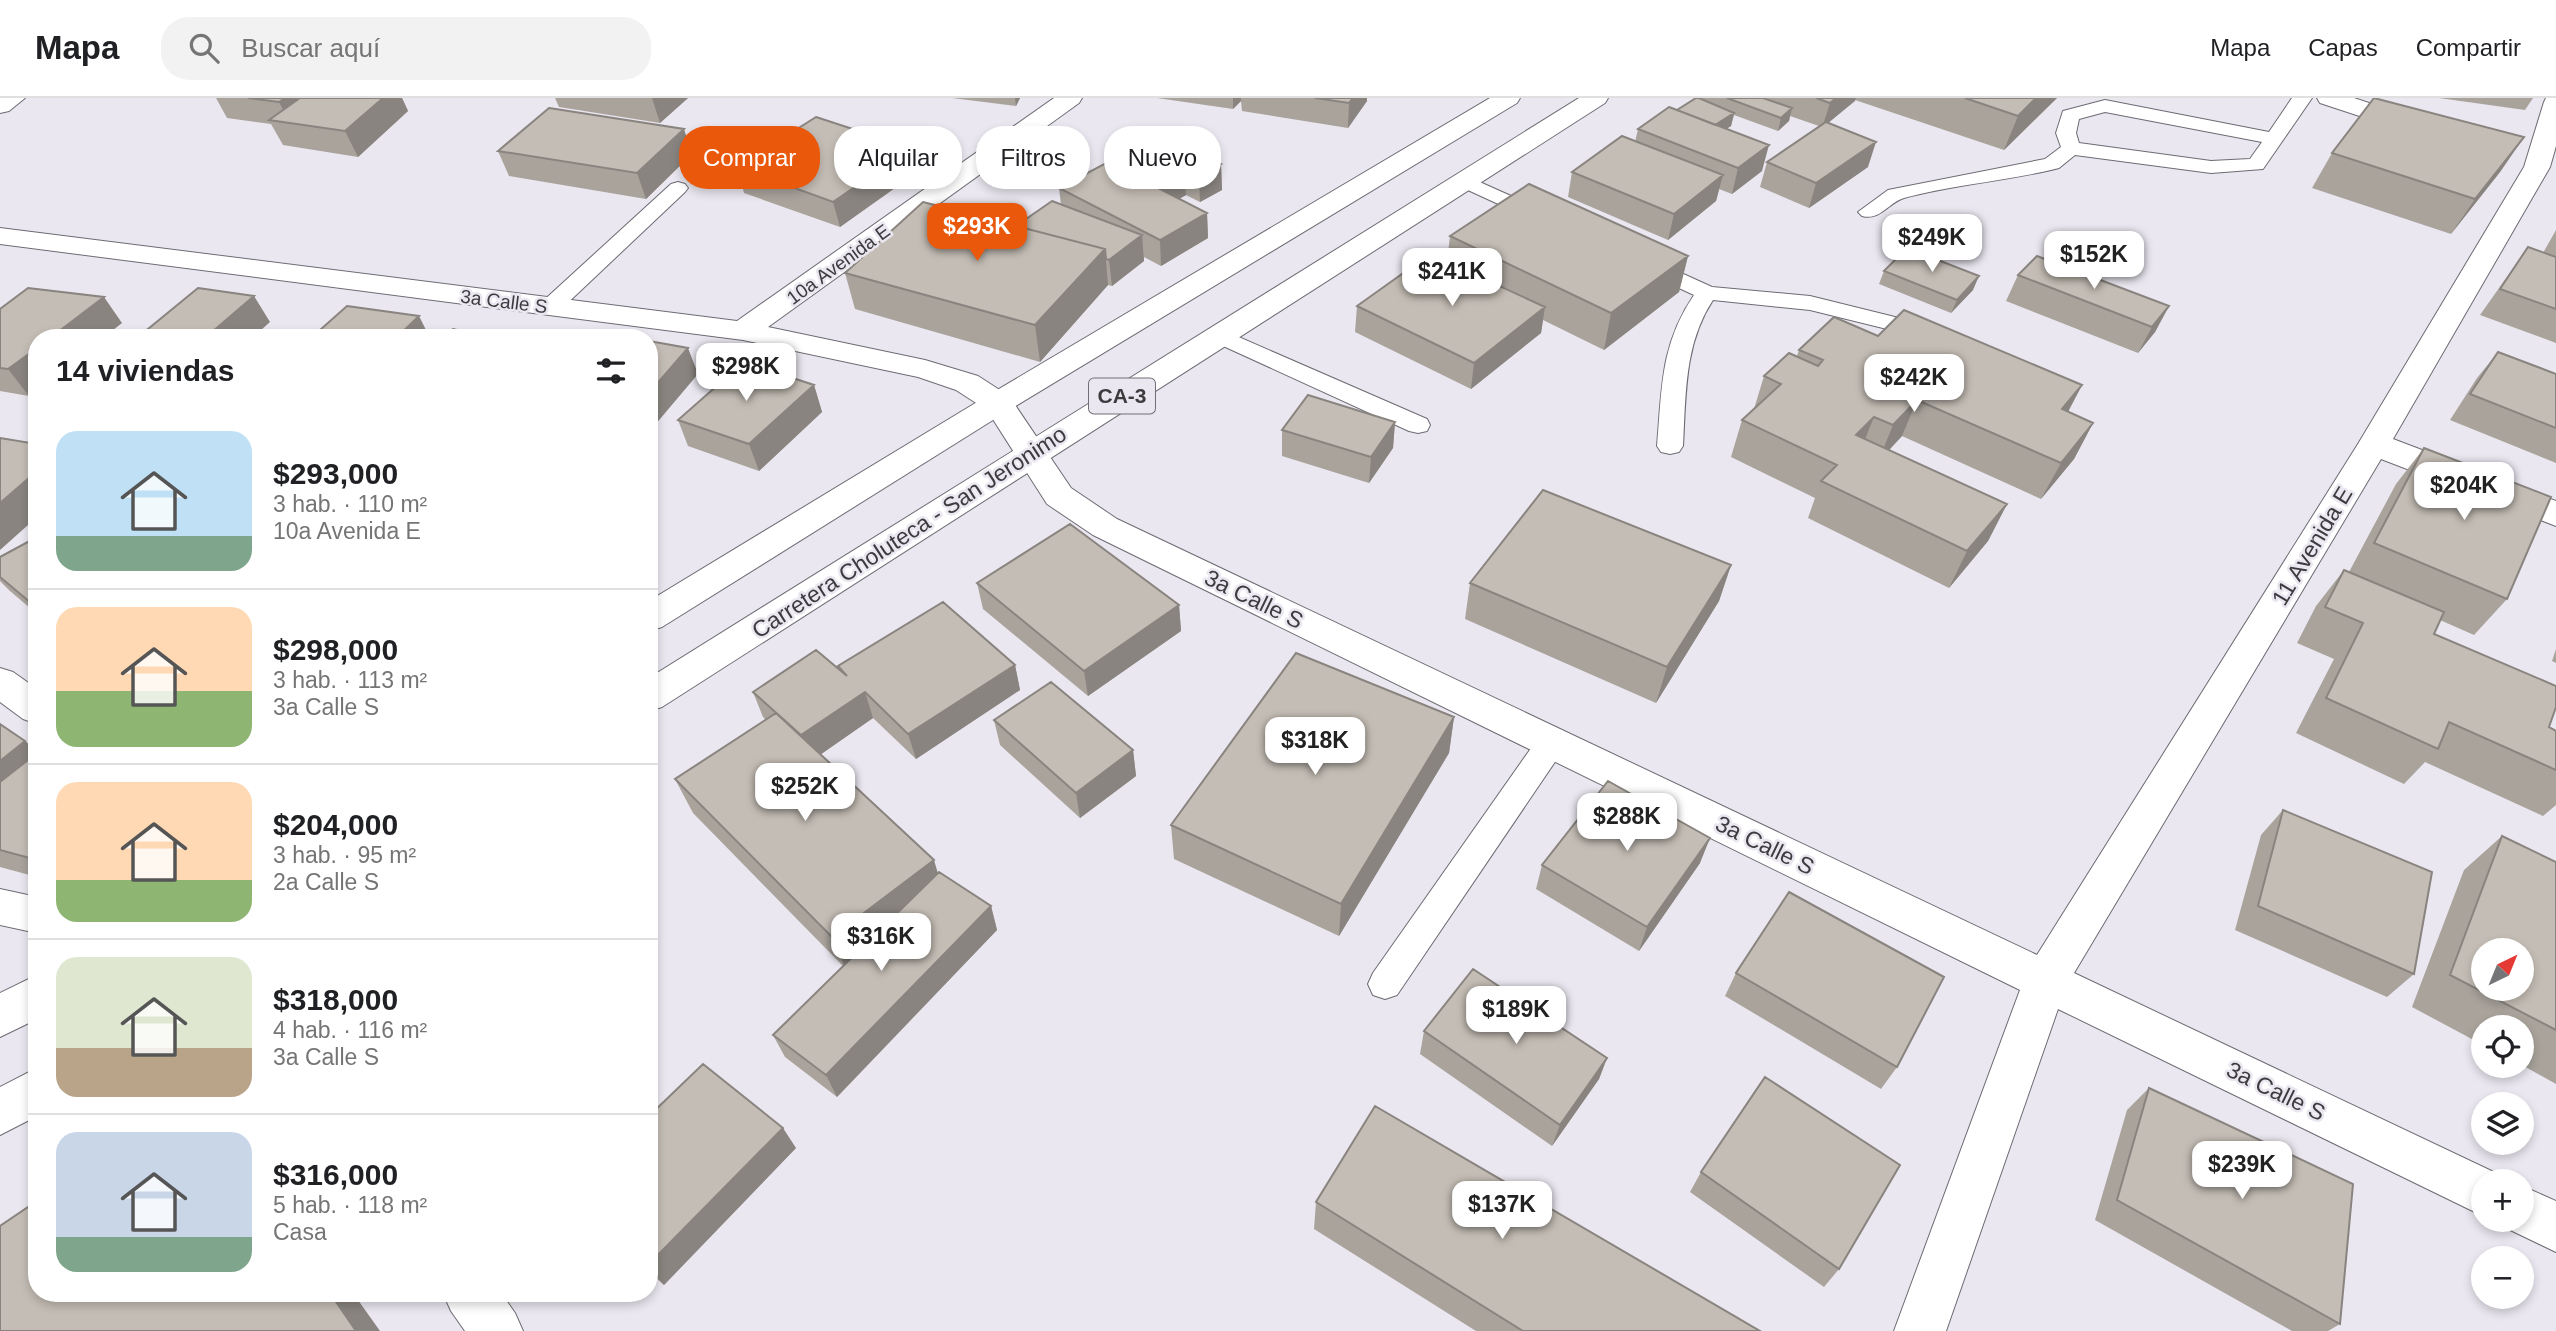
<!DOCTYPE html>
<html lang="es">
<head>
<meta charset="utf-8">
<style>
	:root { --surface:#fff; --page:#f2f2f2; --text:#202124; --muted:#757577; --line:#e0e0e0; --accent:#ea580c }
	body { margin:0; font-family:Helvetica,sans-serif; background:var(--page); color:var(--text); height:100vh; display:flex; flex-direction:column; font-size:26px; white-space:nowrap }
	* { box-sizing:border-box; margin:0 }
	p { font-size:23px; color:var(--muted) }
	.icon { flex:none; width:38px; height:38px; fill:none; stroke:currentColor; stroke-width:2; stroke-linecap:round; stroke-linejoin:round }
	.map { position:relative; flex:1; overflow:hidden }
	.side { position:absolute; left:28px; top:231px; width:630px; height:973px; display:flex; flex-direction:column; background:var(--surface); border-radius:28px; box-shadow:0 4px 10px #0003 }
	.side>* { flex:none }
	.banner { position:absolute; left:679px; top:28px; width:665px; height:63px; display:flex; gap:14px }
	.needle { width:46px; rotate:43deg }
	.fabs { position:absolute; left:2471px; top:840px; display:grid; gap:14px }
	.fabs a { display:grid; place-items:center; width:63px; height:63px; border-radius:50%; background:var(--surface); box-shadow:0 4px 10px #0003; font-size:35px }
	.price { position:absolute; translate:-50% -60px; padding:0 16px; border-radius:14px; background:#fff; color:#222; font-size:23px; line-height:46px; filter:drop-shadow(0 2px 4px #0008) }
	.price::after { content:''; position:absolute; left:50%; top:42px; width:21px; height:16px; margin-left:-10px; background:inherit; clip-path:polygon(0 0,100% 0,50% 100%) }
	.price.on { background:var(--accent); color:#fff }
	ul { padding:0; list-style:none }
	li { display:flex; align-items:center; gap:21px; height:175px; padding:0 28px }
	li+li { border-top:2px solid var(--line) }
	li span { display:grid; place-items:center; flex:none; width:196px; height:140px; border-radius:21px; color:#555 }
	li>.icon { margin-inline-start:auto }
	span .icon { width:84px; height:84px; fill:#fffc; stroke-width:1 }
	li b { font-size:30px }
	h2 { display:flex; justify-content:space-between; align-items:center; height:84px; padding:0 28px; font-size:30px }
	.tag { padding:0 24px; border-radius:28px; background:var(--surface); box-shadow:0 4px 10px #0003; font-size:24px; line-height:63px }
	.tag.on { background:var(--accent); color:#fff }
	header { display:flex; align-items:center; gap:42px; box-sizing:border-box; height:98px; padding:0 35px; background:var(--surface); border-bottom:2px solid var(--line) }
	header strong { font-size:33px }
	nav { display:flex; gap:38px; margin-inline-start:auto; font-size:24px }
	.search { width:490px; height:63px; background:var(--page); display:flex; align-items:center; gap:18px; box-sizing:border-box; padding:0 24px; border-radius:28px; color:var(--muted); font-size:26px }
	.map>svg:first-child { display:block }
</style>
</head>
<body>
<header>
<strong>Mapa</strong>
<div class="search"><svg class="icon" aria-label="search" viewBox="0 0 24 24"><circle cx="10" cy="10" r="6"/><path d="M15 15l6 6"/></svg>Buscar aquí</div>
<nav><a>Mapa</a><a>Capas</a><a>Compartir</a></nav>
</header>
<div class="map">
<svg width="2556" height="1233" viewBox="0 0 2556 1233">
	<rect width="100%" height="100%" fill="#eae7f0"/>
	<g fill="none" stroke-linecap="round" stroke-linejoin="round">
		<!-- lane casing -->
		<g stroke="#6d6b73" stroke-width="2">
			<path id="lane" d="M2292 0H2312L2263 71 2211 75 2075 57 2059 70C2008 83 1955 86 1904 100 1888 105 1880 123 1862 118L1858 114 1888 92 2045 61 2061 49 2056 35 2063 13 2105 2 2269 34ZM2105 14 2262 44 2250 61 2211 63 2079 45 2076 35 2079 21Z
				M1464 77 1547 114 1551 118 1547 122H1533L1457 87 1454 83 1457 79Z
				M678 84 685 86 688 90 685 94 558 214H542L539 209 542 204 671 86Z
				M1646 159 1712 189 1810 198 1907 222 1935 234 1939 239 1935 244H1919L1891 232 1810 212 1713 202C1684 246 1686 297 1683 348L1679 354 1670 356 1661 354 1657 348C1662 291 1660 247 1694 197L1638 171 1635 166 1638 161Z
				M1218 230 1427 321 1430 327 1427 333 1418 335 1409 333 1210 242 1206 237 1210 232Z
				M1552 632 1563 636 1567 644 1563 652 1397 897 1385 901 1373 897 1368 886 1373 875 1541 636Z"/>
		</g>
		<!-- street casing -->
		<g stroke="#6d6b73" stroke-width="2">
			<path id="street" d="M0 0H25L9 13 0 15Z
				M1054 0H1082L1079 5 768 229 925 262 978 278 1009 298 1071 390 1117 421 2037 857 2358 346 2524 69 2544 4 2546 0H2556V48L2550 69 2393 341 2556 403V428L2381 361 2074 875 2500 1077 2503 1083H2483V1118L2058 911 1946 1233H1894L2020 892 1093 437 1047 406 987 312 956 292 918 279 743 242 0 146V130L737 223Z
				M2317 0H2354L2423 23 2427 28 2423 33 2414 36 2405 33 2320 5Z
				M0 570 13 574 37 591V626L23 621 0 604Z
				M0 791 37 799V835L0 827Z
				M2522 1088 2556 1103V1154L2504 1129 2501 1122H2522Z
				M443 1195H501L515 1215 523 1233H465L451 1213Z"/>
		</g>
		<!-- highway casing -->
		<g stroke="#6d6b73" stroke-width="2">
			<path id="highway" d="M1490 0H1520L1517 5 1009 312 662 529 649 533V503L987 298Z
				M1579 0H1608L1605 5 662 609 649 613V580Z
				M37 877V921L0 939V895Z
				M37 970V1018L0 1037V989Z"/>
		</g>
		<!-- lane -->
		<use href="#lane" fill="#fff" fill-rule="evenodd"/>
		<!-- street -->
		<use href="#street" fill="#fff" fill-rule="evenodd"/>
		<!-- highway -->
		<use href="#highway" fill="#fff" fill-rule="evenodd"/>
	</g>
	<!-- wall -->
	<path fill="#a9a39c" d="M216 0H402L408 13 358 59 283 47 271 26 227 20Z
		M555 0H688L660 25 559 9Z
		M952 0H1020L1016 8Z
		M1157 0H1367V3L1348 30 1242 13 1241 3 1233 11Z
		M1701 0H2057L2004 52 1855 2 1828 25 1868 69 1809 110 1760 89 1767 64 1819 28 1790 18 1789 23 1778 33 1734 17 1731 28 1726 31 1762 73 1732 96 1719 91 1716 103 1668 142 1568 99 1572 74 1635 44 1638 31Z
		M2439 0H2533L2525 12Z
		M2524 39 2500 74 2451 136 2312 90 2332 55Z
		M911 50 916 75 840 129 744 95 737 69Z
		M498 53 692 56 646 101 509 78Z
		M1221 66 1222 92 1200 104 1186 97 1179 101 1207 115 1208 140 1161 168 1144 159V163L1112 188 1108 187 1040 264 855 211 845 175 1016 128 1061 107 1059 90Z
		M2556 132V245L2480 217 2528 149 2543 155Z
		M1450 138 1688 158 1679 194 1604 252 1543 222 1541 235 1471 291 1355 234 1357 208 1447 164Z
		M1884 173 1973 192 1951 215 1879 186Z
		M2018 177 2169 208 2155 234 2138 255 2006 203Z
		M0 211 122 225 37 240V292L29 298 0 293Z
		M1878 238 2082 287 2068 314 2093 325 2074 361 2041 401 1902 338 1889 352 2007 406 1988 443 1949 490 1808 420 1815 400 1731 359 1742 322 1754 311 1764 278 1797 258 1799 252Z
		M2498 254 2556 276V365L2450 322 2477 280Z
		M814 287 822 314 759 373 688 348 678 322Z
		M1395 324 1393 350 1369 385 1282 358V332Z
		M2424 350 2507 501 2474 537 2440 522 2434 536 2549 629 2556 633V707L2543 718 2425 664 2404 686 2296 635 2334 561 2297 545 2316 508 2344 472 2349 474 2396 386Z
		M37 439V516L10 493 0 483V459Z
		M1731 467 1719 503 1656 605 1465 521 1470 485Z
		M977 485 1179 507 1181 533 1088 598 983 511Z
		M2556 551V565L2552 563Z
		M1015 567 1020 592 916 661 873 620 820 657 938 775 991 808 997 832 837 999 785 959 773 937 843 868 693 715 675 681 766 622 763 619 753 594 840 572 838 568Z
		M1454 619 1449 655 1339 838 1174 761 1171 727Z
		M994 622 1133 652 1136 678 1080 720 1000 647Z
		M0 626 25 643 37 653V779L0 769Z
		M2283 712 2414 876 2387 899 2235 832 2261 737Z
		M2502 738 2556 764V986L2522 967V929H2483V947L2412 909 2464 772Z
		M1700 765 1639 853 1536 791 1542 767Z
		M1736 875 1897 969 1881 991 1725 898Z
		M1424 933 1607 960 1599 981 1552 1048 1420 956Z
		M2149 990 2340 1226 2328 1233H2292L2095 1122 2127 1012Z
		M649 1018 796 1050 664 1187 649 1174Z
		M1701 1074 1839 1171 1824 1189 1690 1094Z
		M1316 1104 1760 1233H1476L1314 1131Z"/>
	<!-- shaded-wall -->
	<path fill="#89847f" d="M285 0H332L290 25 279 4Z
		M383 0H402L408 13 358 59 345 33Z
		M652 0H688L660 25Z
		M1015 0H1020L1016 8Z
		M1233 0H1241V3L1233 11Z
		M1353 0H1367V3L1348 30 1349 5Z
		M1836 0H1856L1855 3 1822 30 1830 5Z
		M2036 0H2057L2004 52 2018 18Z
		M1792 10 1789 23 1778 33 1781 20Z
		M1734 15 1731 28 1707 43 1711 30Z
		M684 31 692 56 646 101 637 75Z
		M2524 39 2500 74 2451 136 2475 101Z
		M1876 44 1868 69 1809 110 1816 85Z
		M1769 47 1762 73 1732 96 1738 70Z
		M911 50 916 75 840 129 833 104Z
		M1221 66 1222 92 1200 104 1199 79Z
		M1184 71 1186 97 1156 114 1154 88Z
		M1723 77 1716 103 1668 142 1674 116Z
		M1207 115 1208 140 1161 168 1160 142Z
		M1142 137 1144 163 1112 188 1109 162Z
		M1105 151 1108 187 1040 264 1035 227Z
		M1688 158 1679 194 1604 252 1611 215Z
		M1979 178 1973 192 1951 215 1957 202Z
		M254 198 270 224 252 240H205Z
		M104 199 122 225 103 240H50Z
		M2169 208 2155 234 2138 255 2152 229Z
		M1545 209 1541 235 1471 291 1474 265Z
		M419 218 430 240H396Z
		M37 250V292L29 298 8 271Z
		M688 250 698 276 649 334V295Z
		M814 287 822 314 759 373 749 346Z
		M2082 287 2063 323 2062 311Z
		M1917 302 1902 338 1878 364 1893 327Z
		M1874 319 1859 356 1856 337Z
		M1395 324 1393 350 1369 385 1371 359Z
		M2093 325 2074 361 2041 401 2061 365Z
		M37 373V419L0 452V405Z
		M2007 406 1988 443 1949 490 1967 453Z
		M1731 467 1719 503 1656 605 1667 569Z
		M1179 507 1181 533 1088 598 1084 573Z
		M1015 567 1020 592 916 661 908 636Z
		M865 594 873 620 811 663 801 637Z
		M1454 619 1449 655 1339 838 1341 806Z
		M25 643 37 653V680L0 711V663Z
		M1133 652 1136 678 1080 720 1076 695Z
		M1710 740 1700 765 1639 853 1647 829Z
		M934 762 944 796 846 872 832 839Z
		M991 808 997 832 837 999 826 977Z
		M1607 960 1599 981 1552 1048 1560 1027Z
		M783 1030 796 1050 664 1187 649 1171V1166Z
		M330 1195H353L380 1233H356Z"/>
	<!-- building -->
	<path fill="#c4bdb5" stroke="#89847f" stroke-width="2" fill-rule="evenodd" d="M248 0H285L279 4Z
		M300 0H383L345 33 269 22Z
		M1315 0H1353L1349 5Z
		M1696 0H1699L1734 15 1715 27 1677 12Z
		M1727 0H1763L1792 10 1781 20Z
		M1816 0H1836L1830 5Z
		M1965 0H2036L2018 18Z
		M2374 0 2524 39 2475 101 2332 55Z
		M1669 9 1769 47 1738 70 1638 31Z
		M549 10 684 31 637 75 498 53Z
		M816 19 911 50 833 104 737 69Z
		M1826 24 1876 44 1816 85 1767 64Z
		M1159 37 1221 66 1199 79 1184 71 1154 88 1207 115 1160 142 1059 90Z
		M1622 38 1723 77 1674 116 1572 74Z
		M1529 86 1688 158 1611 215 1450 138Z
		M1052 103 1142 137 1109 162 1106 161 1105 151 1016 128Z
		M923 104 1105 151 1035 227 845 175Z
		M2528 149 2556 159V211L2500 191Z
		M1907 150 1979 178 1957 202 1884 173Z
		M1430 156 1545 209 1474 265 1357 208Z
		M2037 158 2169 208 2152 229 2018 177Z
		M28 190 104 199 50 240H37V250L8 271 0 270V211Z
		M198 190 254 198 205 240H137Z
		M347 208 419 218 396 240H311Z
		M1904 212 2082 287 2062 311 2093 325 2061 365 1917 302 1893 327 1874 319 1856 337 2007 406 1967 453 1821 383 1837 367 1742 322 1781 286 1764 278 1789 255 1818 268 1823 262 1799 252 1834 219 1878 238Z
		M453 231 489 240H443Z
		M610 236 629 240H607Z
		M649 243 688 250 649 295Z
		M2498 254 2556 276V330L2470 296Z
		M744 264 814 287 749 346 678 322Z
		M1308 297 1395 324 1371 359 1282 332Z
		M0 340 37 346V373L0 405Z
		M2424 350 2551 399 2507 501 2374 445Z
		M1543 392 1731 467 1667 569 1470 485Z
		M1070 426 1179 507 1084 573 977 485Z
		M37 439V510L0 479V459Z
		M2344 472 2444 514 2434 536 2556 588V609L2549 629 2556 633V672L2449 624 2438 651 2326 600 2363 525 2325 509Z
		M943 504 1015 567 908 636 865 594 801 637 753 594 816 552 847 578 838 568Z
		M1296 555 1454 619 1341 806 1171 727Z
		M1051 584 1133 652 1076 695 994 622Z
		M776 615 934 762 832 839 675 681Z
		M0 626 25 643 0 663Z
		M37 655V762L0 752V684Z
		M1608 683 1710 740 1647 829 1542 767Z
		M2283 712 2432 774 2414 876 2258 808Z
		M2502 738 2556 764V932L2450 877ZM2483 852H2522V891H2483Z
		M939 774 991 808 826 977 773 937Z
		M1789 794 1944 879 1897 969 1736 875Z
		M1473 871 1607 960 1560 1027 1424 933Z
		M703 966 783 1030 649 1166V1018Z
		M1765 979 1900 1067 1839 1171 1701 1074Z
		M2149 990 2353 1086 2340 1226 2117 1102Z
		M1375 1008 1760 1233H1523L1316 1104Z
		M37 1103V1195H330L356 1233H0V1128Z"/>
	<g text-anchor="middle" stroke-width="5" stroke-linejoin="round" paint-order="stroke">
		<!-- far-street labels -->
		<g font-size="19" fill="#3c3b3e" stroke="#eae7f0">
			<text transform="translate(838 166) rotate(-36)" y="7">10a Avenida E</text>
			<text transform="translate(504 203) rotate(7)" y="7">3a Calle S</text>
		</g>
		<!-- shield labels -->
		<rect fill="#eae7f0" stroke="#706f73" stroke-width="2" x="1089" y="280.5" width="66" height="35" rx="5"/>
		<g font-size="21" font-weight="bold" fill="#3c3b3e">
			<text x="1122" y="305">CA-3</text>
		</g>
		<!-- street labels -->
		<g font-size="23" fill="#3c3b3e" stroke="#eae7f0">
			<text transform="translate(909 434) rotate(-33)" y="8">Carretera Choluteca - San Jeronimo</text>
			<text transform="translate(2312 448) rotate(-59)" y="8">11 Avenida E</text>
			<text transform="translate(1254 501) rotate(26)" y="8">3a Calle S</text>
			<text transform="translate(1765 747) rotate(26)" y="8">3a Calle S</text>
			<text transform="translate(2276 993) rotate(26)" y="8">3a Calle S</text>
		</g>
	</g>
</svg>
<div class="fabs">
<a><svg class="needle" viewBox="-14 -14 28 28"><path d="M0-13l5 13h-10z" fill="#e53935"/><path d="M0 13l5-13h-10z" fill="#757577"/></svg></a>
<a><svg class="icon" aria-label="locate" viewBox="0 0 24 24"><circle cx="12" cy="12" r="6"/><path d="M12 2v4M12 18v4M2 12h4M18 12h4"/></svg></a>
<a><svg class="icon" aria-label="layers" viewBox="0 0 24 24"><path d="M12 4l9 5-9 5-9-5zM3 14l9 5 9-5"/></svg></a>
<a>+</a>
<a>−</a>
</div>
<b class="price on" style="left:977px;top:165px">$293K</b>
<b class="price" style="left:1932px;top:176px">$249K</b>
<b class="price" style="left:2094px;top:193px">$152K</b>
<b class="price" style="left:1452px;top:210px">$241K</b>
<b class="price" style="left:746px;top:305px">$298K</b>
<b class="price" style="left:1914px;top:316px">$242K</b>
<b class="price" style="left:2464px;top:424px">$204K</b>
<b class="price" style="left:1315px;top:679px">$318K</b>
<b class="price" style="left:805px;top:725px">$252K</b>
<b class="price" style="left:1627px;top:755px">$288K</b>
<b class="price" style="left:881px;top:875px">$316K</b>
<b class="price" style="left:1516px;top:948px">$189K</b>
<b class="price" style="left:2242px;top:1103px">$239K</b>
<b class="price" style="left:1502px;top:1143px">$137K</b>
<div class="banner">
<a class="tag on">Comprar</a>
<a class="tag">Alquilar</a>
<a class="tag">Filtros</a>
<a class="tag">Nuevo</a>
</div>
<section class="side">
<h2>14 viviendas<svg class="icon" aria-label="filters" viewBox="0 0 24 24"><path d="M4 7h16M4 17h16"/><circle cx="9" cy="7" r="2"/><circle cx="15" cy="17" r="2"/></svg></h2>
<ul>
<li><span style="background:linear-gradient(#bfe0f5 75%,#7fa58c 0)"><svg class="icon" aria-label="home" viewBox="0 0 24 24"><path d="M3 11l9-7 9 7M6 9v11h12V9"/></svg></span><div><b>$293,000</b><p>3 hab. · 110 m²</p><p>10a Avenida E</p></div></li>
<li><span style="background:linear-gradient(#ffd9b3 60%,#8fb573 0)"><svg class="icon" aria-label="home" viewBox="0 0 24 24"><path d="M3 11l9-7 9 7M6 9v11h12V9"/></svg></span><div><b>$298,000</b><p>3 hab. · 113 m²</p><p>3a Calle S</p></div></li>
<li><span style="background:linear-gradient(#ffd9b3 70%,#8fb573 0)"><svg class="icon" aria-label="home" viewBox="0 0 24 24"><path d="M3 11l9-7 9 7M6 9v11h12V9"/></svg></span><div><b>$204,000</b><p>3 hab. · 95 m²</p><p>2a Calle S</p></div></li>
<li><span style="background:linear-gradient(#dfe7d0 65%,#b9a48a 0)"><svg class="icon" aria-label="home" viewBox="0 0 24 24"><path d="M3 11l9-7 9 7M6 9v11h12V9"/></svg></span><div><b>$318,000</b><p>4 hab. · 116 m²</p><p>3a Calle S</p></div></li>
<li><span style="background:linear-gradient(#c9d6e8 75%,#7fa58c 0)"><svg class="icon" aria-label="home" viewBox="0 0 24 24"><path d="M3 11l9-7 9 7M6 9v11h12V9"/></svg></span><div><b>$316,000</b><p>5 hab. · 118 m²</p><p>Casa</p></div></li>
</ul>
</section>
</div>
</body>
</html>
